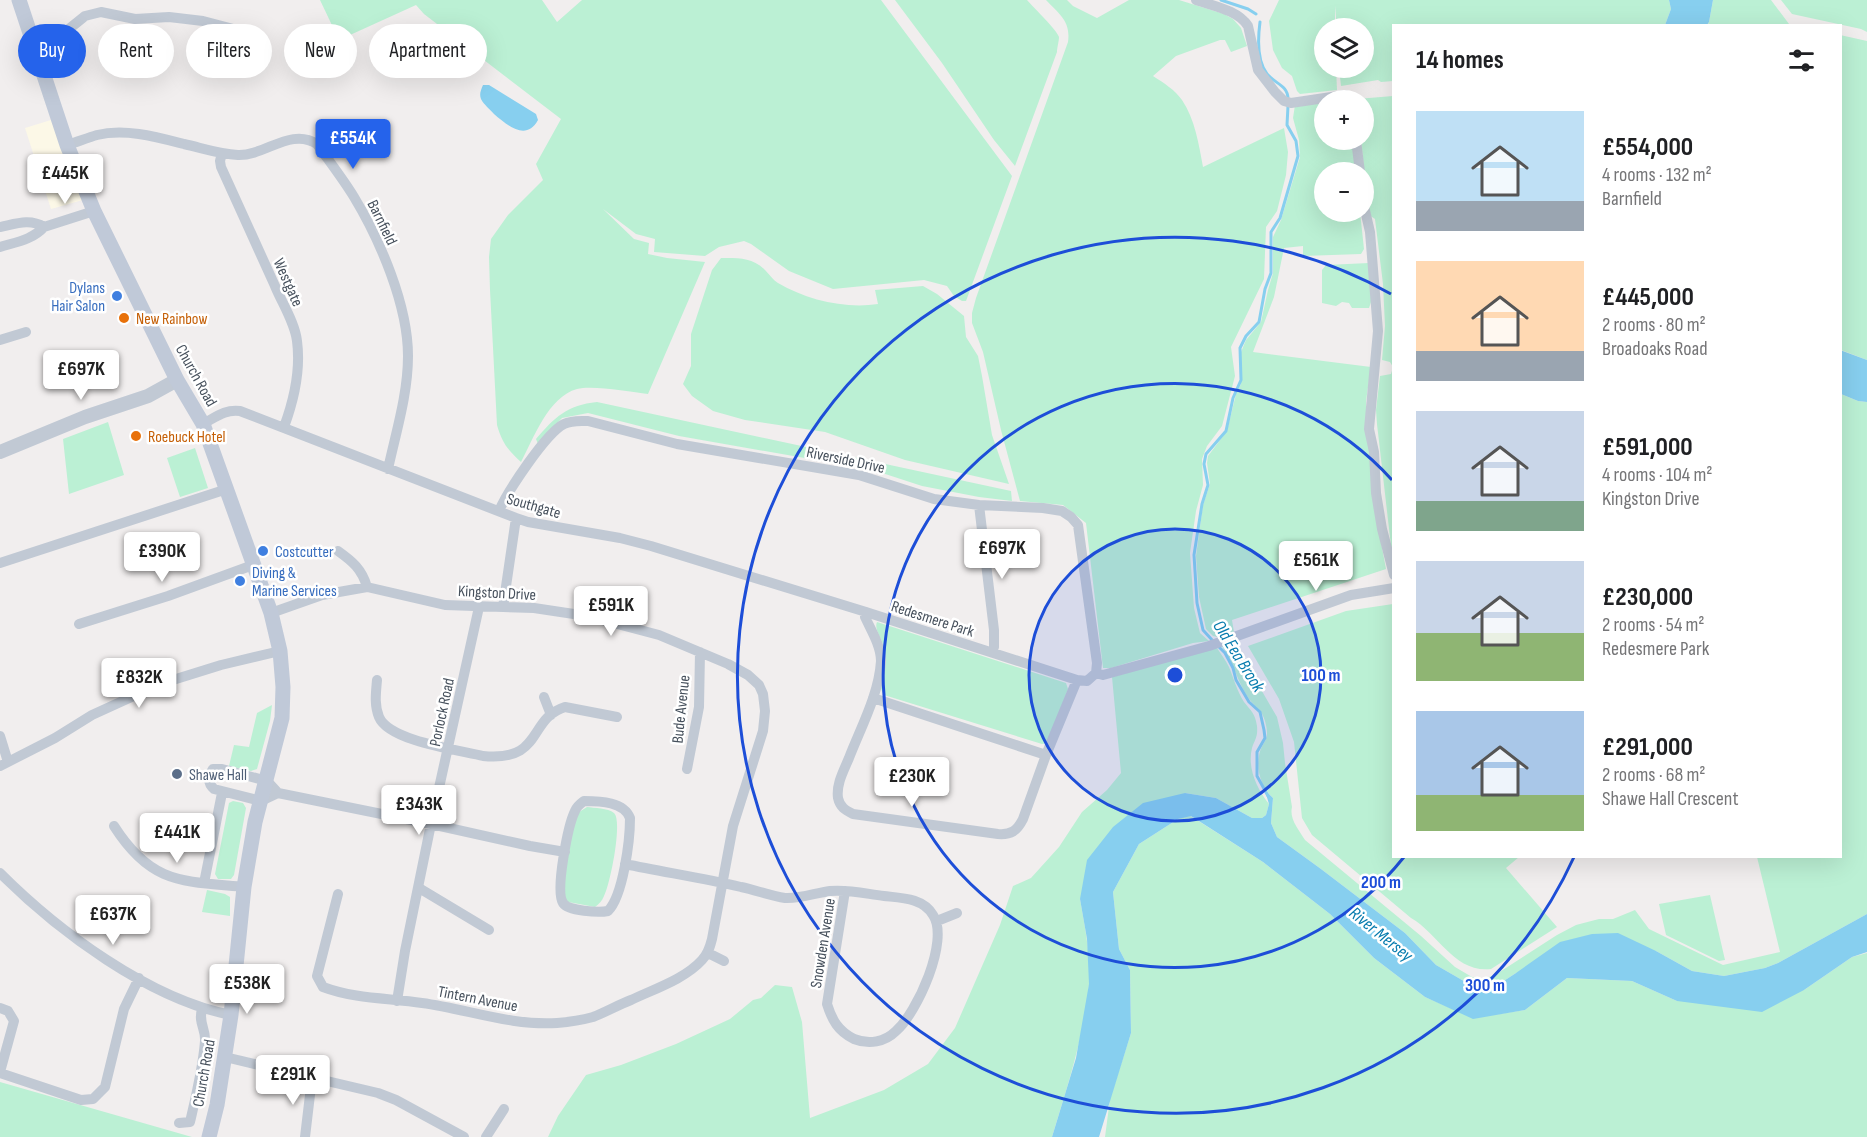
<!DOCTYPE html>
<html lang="en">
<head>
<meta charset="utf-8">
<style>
	:root { --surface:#fff; --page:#f6f6f6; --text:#202124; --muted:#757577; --accent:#2563eb }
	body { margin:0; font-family:"Sofia Sans Condensed",sans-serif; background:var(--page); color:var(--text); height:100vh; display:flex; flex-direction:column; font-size:22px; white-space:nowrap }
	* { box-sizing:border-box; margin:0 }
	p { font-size:20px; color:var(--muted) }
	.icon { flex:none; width:33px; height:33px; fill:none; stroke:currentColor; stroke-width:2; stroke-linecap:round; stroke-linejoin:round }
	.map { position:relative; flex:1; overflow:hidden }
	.panel { position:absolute; left:1392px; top:24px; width:450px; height:834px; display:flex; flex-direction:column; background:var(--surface); border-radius:0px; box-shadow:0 6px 24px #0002 }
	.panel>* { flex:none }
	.banner { position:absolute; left:18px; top:24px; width:570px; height:54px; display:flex; gap:12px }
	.buttons { position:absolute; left:1314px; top:18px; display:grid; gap:12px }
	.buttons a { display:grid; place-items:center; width:60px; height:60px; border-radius:50%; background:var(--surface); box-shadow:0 6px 24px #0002; font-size:30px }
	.price { position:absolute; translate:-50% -51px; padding:0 14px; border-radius:6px; background:#fff; color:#222; font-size:20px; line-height:39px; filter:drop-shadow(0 2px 3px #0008) }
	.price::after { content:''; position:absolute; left:50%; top:36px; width:18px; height:14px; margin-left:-9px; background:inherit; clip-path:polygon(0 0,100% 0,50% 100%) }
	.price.selected { background:var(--accent); color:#fff }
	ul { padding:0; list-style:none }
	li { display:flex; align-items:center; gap:18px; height:150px; padding:0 24px }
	li span { display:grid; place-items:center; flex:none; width:168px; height:120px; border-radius:0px; color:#555 }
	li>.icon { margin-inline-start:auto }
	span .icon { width:72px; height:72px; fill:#fffc; stroke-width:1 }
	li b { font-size:26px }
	h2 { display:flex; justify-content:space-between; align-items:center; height:72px; padding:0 24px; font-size:26px }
	.pill { padding:0 21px; border-radius:27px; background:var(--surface); box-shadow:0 6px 24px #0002; font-size:21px; line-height:54px }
	.pill.selected { background:var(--accent); color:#fff }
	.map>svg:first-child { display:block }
</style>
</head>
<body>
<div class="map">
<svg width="1867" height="1137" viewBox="0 0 1867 1137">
	<rect width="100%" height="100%" fill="#f1eeee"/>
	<!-- commercial -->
	<path fill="#fcf8e7" d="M51 120 83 200 51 209 25 128Z"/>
	<!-- green -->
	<path fill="#bbf0d4" d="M320 0H542L557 22 582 0H881L1012 176 966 301H962L954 296 947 286 924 280 833 289 789 271 751 244 744 241 719 247 705 256 654 252 655 239 636 234 603 209 634 239 649 243 648 254 667 258 705 262 648 394C630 392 593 385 577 389 548 397 534 438 521 462 508 450 502 443 497 425L490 290 489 257 491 239 508 215 543 180 536 164 561 119 424 14 416 5 339 40Z
		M895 0H1027C1033 7 1057 30 1059 37 1059 41 1057 48 1057 52L1015 166 994 140 942 63Z
		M1046 0H1067L1073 6 1097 18 1129 0H1179L1224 14 1233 19 1241 28 1247 46 1231 52 1225 40H1220L1176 56 1153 76C1164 83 1175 90 1182 100 1195 119 1199 145 1203 167L1284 128 1288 152 1286 175 1277 211 1266 227 1264 279 1231 347 1235 376 1222 426 1207 446 1202 459 1203 485 1196 511 1190 553 1194 608 1200 633 1209 641 1193 643 1111 668H1103L1086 523 1063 505 1020 501 1001 430 983 352 972 323V313L976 298 1068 42C1071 21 1059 14 1046 0Z
		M1279 0H1669L1671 9 1665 25 1394 26 1393 81 1381 82 1378 80 1341 86 1339 68H1364V28H1337L1335 6V28H1324V68H1336L1337 90 1300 94 1297 91 1292 76 1282 68 1273 50 1269 21Z
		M1713 0H1771L1789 24 1796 25 1707 26 1709 22Z
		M1781 0H1867V32L1861 29 1792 14Z
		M1840 35 1867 41V360L1841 350Z
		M1393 96V553L1391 546 1377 424 1376 410 1380 376 1391 374 1393 367 1390 362 1382 360 1385 326 1383 284 1375 219 1369 215 1361 140H1364V100L1357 99Z
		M1324 102V140H1353L1356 172H1324V212H1360L1364 249 1361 254 1303 256V246L1284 248 1274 297 1253 352 1371 367 1366 401V430L1371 457 1376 516 1386 569 1232 620 1234 632 1221 638 1213 636 1206 629 1199 597 1196 556 1203 505 1210 484 1207 463 1208 456 1227 431 1236 394 1241 384V352L1246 340 1261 322 1268 290 1273 273V237L1281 220 1300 157 1299 140 1293 118 1295 105Z
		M721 258C738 258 752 257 765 270 770 275 773 280 778 283 807 300 845 309 878 304L875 290 923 286 937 294 964 316 966 337 978 356 982 376 992 435 1009 484 905 460 825 432 745 420 713 411 692 396 683 384 691 366V334L712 270Z
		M1369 263 1372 299 1369 308H1352L1349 303 1342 302 1336 306 1322 303V270L1326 265Z
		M1841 394 1858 401 1867 402V914L1778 963 1765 968 1724 976 1692 971 1656 951 1516 973 1490 990 1469 984 1436 965 1405 933 1321 869 1277 837 1271 823 1273 798C1262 788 1256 771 1259 756 1262 739 1271 743 1265 721 1262 710 1255 707 1249 699 1237 682 1234 662 1221 645L1231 641 1236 643 1248 667 1277 717 1283 743 1285 763 1292 807C1289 819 1299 830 1305 840L1421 936 1455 967 1472 977 1483 979 1495 975 1557 935 1576 925 1599 919H1613L1635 910 1649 929 1723 965 1780 952 1757 857 1840 856Z
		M597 402 1011 491 1012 501 979 497 922 486 873 470 679 436 588 413 562 418 538 444 536 439C555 417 567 405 597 402Z
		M108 422 124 475 69 494 63 439Z
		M195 448 208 488 180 497 167 458Z
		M1393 604 1394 856 1519 857 1506 868 1557 927 1491 969C1454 973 1439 934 1411 918L1312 835 1302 818 1294 742 1279 699 1248 646 1346 611Z
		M877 622 1066 683 1068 689 1048 743 1042 744 884 695C875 682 884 660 883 645 881 637 874 629 877 622Z
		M1217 648C1221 654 1226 661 1229 667 1234 679 1237 691 1244 702 1251 711 1255 713 1257 726 1258 737 1255 739 1252 748 1247 768 1257 789 1269 804L1266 815 1262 818H1252L1216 798 1185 793 1080 899C1085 927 1091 957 1089 985 1084 1037 1067 1087 1052 1137H548L558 1116 586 1075 621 1065 676 1044 730 1019 753 1000 761 998 775 985 792 987 802 1022 810 1118 884 1090 928 1064 955 1028 1000 925 1013 886 1031 878 1059 847 1082 812 1107 790 1121 773 1112 677Z
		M272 705 270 721 257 769 251 771 229 766 234 745 249 747 257 713Z
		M233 801 243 803 246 808 234 875 231 879H218L215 874 229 803Z
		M587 807C594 808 608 808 614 813 623 821 610 885 604 896 602 901 599 904 595 907L563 901 561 890 576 814Z
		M1189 815 1263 862 1330 914 1374 958 1425 997 1473 1018 1525 1010 1567 978 1632 981 1677 1001 1804 990 1852 957 1867 953V1137H1105L1110 1099 1131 1033 1130 970 1119 949 1113 892 1139 844 1178 819Z
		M207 890 225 894 230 897V916L202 912Z
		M1710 895 1725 960 1719 961 1666 935 1659 904Z
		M0 1082 192 1137H0Z"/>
	<!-- water -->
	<path fill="#87cfef" d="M1669 0H1713L1709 22 1707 25H1665L1671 9Z
		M483 85H489L536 114 538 120C526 142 507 125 494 114 490 109 484 105 481 99 479 94 481 90 483 85Z
		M1840 350 1867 360V402L1858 401 1841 394Z
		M1267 792 1273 798 1271 823 1277 837 1321 869 1405 933 1436 965 1469 984 1490 990 1516 973 1560 942 1592 934 1618 933 1656 951 1692 971 1724 976 1765 968 1778 963 1867 914V952L1852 957 1804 990 1762 1012 1677 1001 1632 981 1567 978 1525 1010 1473 1019 1425 997 1374 958 1330 914 1263 862 1191 816 1178 819 1139 844 1113 892 1119 949 1130 970 1131 1033 1099 1137H1052L1076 1058 1089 984 1087 939 1080 899 1087 860 1113 827 1143 803 1185 793 1216 798 1252 818H1262L1266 815 1269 804 1266 794Z"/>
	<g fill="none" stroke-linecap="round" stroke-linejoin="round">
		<!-- stream -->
		<path stroke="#87cfef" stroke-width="3" d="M1221 0 1248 9 1256 14
			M1260 22C1258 37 1257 61 1267 74 1275 84 1288 85 1288 99
			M1213 641 1203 630 1197 603 1194 555 1202 504 1208 485 1204 464 1206 454 1226 431 1233 398 1241 380 1240 348 1246 336 1259 322 1265 289 1271 273V232L1280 218 1298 156 1296 141 1287 125 1288 106
			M1217 645 1225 653 1233 668 1236 680 1249 702 1260 712 1264 730 1265 738 1257 752V776L1268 796"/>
		<!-- minor -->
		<path stroke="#c1c9d4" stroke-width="10" d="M1196 0C1213 6 1238 10 1248 26L1258 70 1275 92 1284 101 1291 103 1345 95 1352 98V100
			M34 45 59 37 85 16 101 12 135 19 169 17 203 21 241 31
			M1356 140 1360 172
			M67 145C77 142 87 138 97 135 125 128 157 137 184 144 202 148 219 154 238 155 265 156 291 127 317 144 329 161 343 179 354 197 380 240 408 305 408 356 408 394 396 432 388 469
			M222 153 220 161 221 167C239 207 257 246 275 286 282 303 295 323 297 341 301 371 294 400 284 427
			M1364 206 1370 232 1378 331 1369 429 1374 452 1376 493 1382 529 1394 575
			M0 227C15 224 30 218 44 227
			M0 247C16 242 32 240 44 227L94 211
			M0 340 26 332
			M203 424C216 417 225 409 240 411L516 518 528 522 620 538 651 546 866 612 1077 680 1087 681 1096 673
			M979 505 994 630V647L992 652
			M499 511C507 492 546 433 564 424 572 420 580 421 588 421L677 444 859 475 934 499 979 505 1043 508 1062 511 1071 517 1078 525 1097 663 1096 673
			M338 551C352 561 362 569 367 587
			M0 563 227 489
			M503 607 516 518
			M866 612 865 617C871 630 881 646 881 661 879 694 861 727 849 758 844 770 836 784 838 798 840 807 845 810 853 814L998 834C1011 835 1017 831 1023 819L1046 755 1077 680
			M271 613 322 595 367 587 445 605 534 608 587 616 659 635 728 664 748 675 759 685 763 694 765 711 763 731 733 826 712 939C710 947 708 954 702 960 685 979 654 989 631 1000 618 1005 606 1012 593 1017 582 1020 569 1022 557 1023 511 1026 467 1009 422 1003 388 998 355 999 323 987L317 976 338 894
			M79 624 168 596 253 565
			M1096 673 1103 675 1209 646 1351 595 1394 588
			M377 680C376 692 374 705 379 717 389 741 458 750 483 756 544 762 527 719 565 707L617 717
			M544 697 551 715
			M873 698 1046 755
			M0 736 8 762
			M0 766 55 738 92 715 160 684 221 665 280 651
			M687 769 699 707 700 652
			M278 793 261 801 214 789C207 783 208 777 213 769H222L267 781 278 793 431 824 530 846 565 852
			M584 801C601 801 624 802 630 818 630 841 623 896 608 911 599 913 568 911 563 903 555 891 568 825 575 811 577 806 580 804 584 801Z
			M114 826C151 884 181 881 244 887
			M625 864C663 872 702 878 741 887 756 890 770 896 785 898 800 899 815 893 830 891 848 889 867 894 884 896 902 898 923 898 933 915 950 940 917 1013 896 1031 885 1042 869 1045 854 1039 838 1031 832 1020 827 1004L845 891
			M0 873C58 931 149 999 231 1015
			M204 883 222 793
			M419 888 489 930
			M937 921 957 913
			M708 953 724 961
			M397 1001 405 951 431 824 479 607
			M0 1008 8 1011 14 1021 0 1072
			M225 1057 378 1093 396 1100 464 1137
			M0 1073 81 1100 93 1099 105 1087 124 1009 139 978
			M179 1123 190 1122C196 1096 203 1068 205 1041 206 1029 198 1023 202 1009
			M305 1137 312 1078
			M486 1137 504 1109"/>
		<!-- tertiary -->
		<path stroke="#c1c9d4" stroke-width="14" d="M0 452 85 417 148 396 177 380"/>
		<!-- secondary -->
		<path stroke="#c0c9d8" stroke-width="15" d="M19 0 67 145 94 211 177 380 203 424 271 613 280 651 283 687 282 718 255 822 244 887 231 1015 217 1105 209 1137"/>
	</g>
	<!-- distance rings -->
	<circle cx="1175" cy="675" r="146" fill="#1d4ed8" fill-opacity=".12"/>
	<g fill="none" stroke="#1d4ed8" stroke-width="3">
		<circle cx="1175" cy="675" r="146"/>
		<path d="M1404 857A292 292 0 1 1 1392 480"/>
		<path d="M1574 857A438 438 0 1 1 1391 294"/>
	</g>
	<!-- markers -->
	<g fill="#3f7fe0" stroke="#fff" stroke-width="2">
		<circle cx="117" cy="296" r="6"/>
		<circle cx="263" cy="551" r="6"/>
		<circle cx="240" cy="581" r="6"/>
	</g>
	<g fill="#e8710a" stroke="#fff" stroke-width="2">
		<circle cx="124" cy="318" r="6"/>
		<circle cx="136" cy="436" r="6"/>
	</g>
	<circle fill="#5c6f8a" stroke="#fff" stroke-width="2" cx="177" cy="774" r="6"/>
	<g text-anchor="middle" stroke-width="5" stroke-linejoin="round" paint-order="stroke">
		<!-- street labels -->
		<g font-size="16" fill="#46505c" stroke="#fff">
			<text transform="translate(383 222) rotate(64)" y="6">Barnfield</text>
			<text transform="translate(289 282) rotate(66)" y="6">Westgate</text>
			<text transform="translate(197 375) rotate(61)" y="6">Church Road</text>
			<text transform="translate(846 459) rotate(12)" y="6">Riverside Drive</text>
			<text transform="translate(534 505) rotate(16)" y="6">Southgate</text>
			<text transform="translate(497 592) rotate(3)" y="6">Kingston Drive</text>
			<text transform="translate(933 618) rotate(18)" y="6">Redesmere Park</text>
			<text transform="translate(680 709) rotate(-84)" y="6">Bude Avenue</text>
			<text transform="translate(441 712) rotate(-78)" y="6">Porlock Road</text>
			<text transform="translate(822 943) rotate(-81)" y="6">Snowden Avenue</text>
			<text transform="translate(478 998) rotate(11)" y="6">Tintern Avenue</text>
			<text transform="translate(203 1073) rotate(-80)" y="6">Church Road</text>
		</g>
		<!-- shop labels -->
		<g font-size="16" fill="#366cbe" stroke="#fff" text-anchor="start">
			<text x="105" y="293" text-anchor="end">Dylans<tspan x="105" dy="18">Hair Salon</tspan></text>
			<text x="275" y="557">Costcutter</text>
			<text x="252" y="578">Diving &amp;<tspan x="252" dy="18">Marine Services</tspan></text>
		</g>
		<!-- food labels -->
		<g font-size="16" fill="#c56008" stroke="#fff" text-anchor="start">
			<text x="136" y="324">New Rainbow</text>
			<text x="148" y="442">Roebuck Hotel</text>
		</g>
		<!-- service labels -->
		<g font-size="16" fill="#4e5e75" stroke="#fff" text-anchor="start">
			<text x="189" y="780">Shawe Hall</text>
		</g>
		<!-- water labels -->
		<g font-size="18" font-style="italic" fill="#087cae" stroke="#fff">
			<text transform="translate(1239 656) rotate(58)" y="6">Old Eea Brook</text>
			<text transform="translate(1381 934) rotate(39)" y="6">River Mersey</text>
		</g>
	</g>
	<circle cx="1175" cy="675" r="9" fill="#1d4ed8" stroke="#fff" stroke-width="3"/>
	<g font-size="18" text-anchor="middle" font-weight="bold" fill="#1d4ed8" stroke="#fff" stroke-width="5" stroke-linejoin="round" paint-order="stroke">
		<text x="1321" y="681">100 m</text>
		<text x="1381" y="888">200 m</text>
		<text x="1485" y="991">300 m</text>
	</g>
</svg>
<div class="buttons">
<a><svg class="icon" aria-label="layers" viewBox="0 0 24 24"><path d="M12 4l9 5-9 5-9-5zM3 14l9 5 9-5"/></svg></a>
<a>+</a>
<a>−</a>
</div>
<b class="price selected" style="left:353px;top:170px">£554K</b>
<b class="price" style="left:65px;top:205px">£445K</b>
<b class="price" style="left:81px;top:401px">£697K</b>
<b class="price" style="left:1002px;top:580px">£697K</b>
<b class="price" style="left:162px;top:583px">£390K</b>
<b class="price" style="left:1316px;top:592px">£561K</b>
<b class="price" style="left:611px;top:637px">£591K</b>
<b class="price" style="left:139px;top:709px">£832K</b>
<b class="price" style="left:912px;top:808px">£230K</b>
<b class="price" style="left:419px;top:836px">£343K</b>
<b class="price" style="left:177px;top:864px">£441K</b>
<b class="price" style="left:113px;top:946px">£637K</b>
<b class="price" style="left:247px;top:1015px">£538K</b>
<b class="price" style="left:293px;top:1106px">£291K</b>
<div class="banner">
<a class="pill selected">Buy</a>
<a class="pill">Rent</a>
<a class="pill">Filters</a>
<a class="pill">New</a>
<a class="pill">Apartment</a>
</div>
<section class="panel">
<h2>14 homes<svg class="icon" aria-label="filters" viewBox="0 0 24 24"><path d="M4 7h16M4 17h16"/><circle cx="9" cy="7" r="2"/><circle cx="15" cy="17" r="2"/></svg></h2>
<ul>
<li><span style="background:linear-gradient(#bfe0f5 75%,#9aa5b1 0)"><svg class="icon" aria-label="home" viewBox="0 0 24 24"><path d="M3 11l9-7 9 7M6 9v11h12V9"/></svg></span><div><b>£554,000</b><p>4 rooms · 132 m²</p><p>Barnfield</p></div></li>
<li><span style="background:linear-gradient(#ffd9b3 75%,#9aa5b1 0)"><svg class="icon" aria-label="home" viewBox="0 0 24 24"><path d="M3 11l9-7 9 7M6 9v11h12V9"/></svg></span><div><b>£445,000</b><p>2 rooms · 80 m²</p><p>Broadoaks Road</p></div></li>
<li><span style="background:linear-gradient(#c9d6e8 75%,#7fa58c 0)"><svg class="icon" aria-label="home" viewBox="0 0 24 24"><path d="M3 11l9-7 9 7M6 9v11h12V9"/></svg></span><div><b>£591,000</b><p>4 rooms · 104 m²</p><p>Kingston Drive</p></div></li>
<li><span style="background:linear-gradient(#c9d6e8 60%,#8fb573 0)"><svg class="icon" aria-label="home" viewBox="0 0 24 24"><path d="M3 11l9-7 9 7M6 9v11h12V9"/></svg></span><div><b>£230,000</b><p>2 rooms · 54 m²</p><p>Redesmere Park</p></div></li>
<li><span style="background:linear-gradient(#a9c7e8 70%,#8fb573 0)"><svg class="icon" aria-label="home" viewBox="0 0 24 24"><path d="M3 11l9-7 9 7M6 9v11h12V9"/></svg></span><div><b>£291,000</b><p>2 rooms · 68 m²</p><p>Shawe Hall Crescent</p></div></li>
</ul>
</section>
</div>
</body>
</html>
